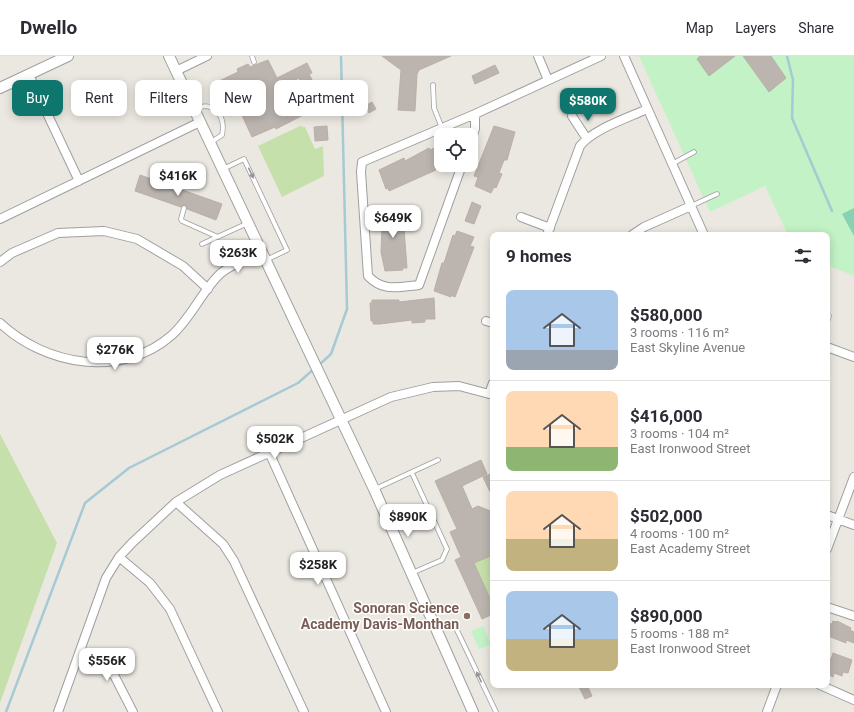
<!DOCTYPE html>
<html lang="en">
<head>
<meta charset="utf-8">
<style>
	:root { --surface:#fff; --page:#f7f7f7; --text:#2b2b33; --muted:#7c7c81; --line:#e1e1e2; --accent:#0f766e }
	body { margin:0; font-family:Roboto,sans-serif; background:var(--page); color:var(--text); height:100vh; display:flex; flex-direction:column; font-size:15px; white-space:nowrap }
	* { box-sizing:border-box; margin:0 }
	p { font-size:13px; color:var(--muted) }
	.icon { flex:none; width:22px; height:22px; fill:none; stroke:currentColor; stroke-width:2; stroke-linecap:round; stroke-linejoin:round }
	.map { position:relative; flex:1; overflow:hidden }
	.drawer { position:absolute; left:490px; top:176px; width:340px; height:456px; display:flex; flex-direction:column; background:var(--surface); border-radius:8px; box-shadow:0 2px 10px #0003 }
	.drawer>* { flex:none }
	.hud { position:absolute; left:12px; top:24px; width:380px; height:36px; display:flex; gap:8px }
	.buttons { position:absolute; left:434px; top:72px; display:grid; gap:8px }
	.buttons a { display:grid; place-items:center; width:44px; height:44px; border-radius:8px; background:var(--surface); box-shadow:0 2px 10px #0003; font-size:20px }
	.price { position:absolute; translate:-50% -34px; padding:0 9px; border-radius:8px; background:#fff; color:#222; font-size:13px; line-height:26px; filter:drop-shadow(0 1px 2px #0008) }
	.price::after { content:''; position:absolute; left:50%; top:24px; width:12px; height:9px; margin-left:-6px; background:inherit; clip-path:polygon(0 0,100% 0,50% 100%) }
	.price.on { background:var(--accent); color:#fff }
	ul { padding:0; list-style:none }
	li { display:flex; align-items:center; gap:12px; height:100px; padding:0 16px }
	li+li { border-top:1px solid var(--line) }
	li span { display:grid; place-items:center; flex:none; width:112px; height:80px; border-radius:8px; color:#555 }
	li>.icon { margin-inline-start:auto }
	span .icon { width:48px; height:48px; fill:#fffc; stroke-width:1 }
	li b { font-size:17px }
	h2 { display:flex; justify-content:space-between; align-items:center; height:48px; padding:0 16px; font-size:17px }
	.pill { padding:0 14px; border-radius:8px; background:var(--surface); box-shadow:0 2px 10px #0003; font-size:14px; line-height:36px }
	.pill.on { background:var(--accent); color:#fff }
	header { display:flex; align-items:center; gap:24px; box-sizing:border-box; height:56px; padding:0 20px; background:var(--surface); border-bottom:1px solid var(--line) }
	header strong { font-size:19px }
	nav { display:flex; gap:22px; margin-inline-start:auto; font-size:14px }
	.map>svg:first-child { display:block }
</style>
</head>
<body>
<header>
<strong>Dwello</strong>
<nav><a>Map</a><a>Layers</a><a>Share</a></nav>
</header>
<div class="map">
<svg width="854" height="656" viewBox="0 0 854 656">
	<rect width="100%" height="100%" fill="#ebe8e1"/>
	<!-- grass -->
	<path fill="#c6e0ac" d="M300 70 305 71 315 93 323 90 324 120 282 141 258 90Z
		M0 378 57 487 0 647Z
		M489 500 493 509V549L474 507Z"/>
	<!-- park -->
	<path fill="#c2f2c5" d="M639 0H854V220L827 209V179H788L765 130 710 156Z
		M483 570 490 586V589L479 593 471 575Z"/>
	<!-- pitch -->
	<path fill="#87d2b5" d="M854 152V180L842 158Z"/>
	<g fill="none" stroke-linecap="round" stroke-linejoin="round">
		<!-- stream -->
		<path stroke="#a6cad4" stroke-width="2.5" d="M787 0 793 24 792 62 832 155
			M319 309 331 298 347 253 341 0
			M6 656 85 447 129 412 298 327 315 312"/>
	</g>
	<!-- building -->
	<path fill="#bbb4af" stroke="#bbafa6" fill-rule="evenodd" d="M382 0H451L419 14 417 18 415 55 398 54 401 14Z
		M700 0H735L709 20 697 3Z
		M743 0H771L786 22 769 36Z
		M268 4 277 22 307 7 312 17 309 18 320 40 303 48 307 57 276 73 275 71 252 81 240 55 230 60 215 27 238 16 237 13 248 8 250 11ZM299 22 306 37 287 43 282 31Z
		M495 9 499 17 475 28 472 20Z
		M372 46 376 53 369 57 365 50Z
		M327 70 328 84 315 85 314 71Z
		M494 70 515 76 507 104H504L499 117 502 118 496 132 494 131 491 137 475 130 478 121 474 120Z
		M437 91 441 100V108L435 111 436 114 389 135 388 132 386 133 379 114 404 102 405 105 429 92 430 94Z
		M140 119 222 148 216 164 187 153 185 149 181 151 135 135Z
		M472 146 481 150 474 168 465 165Z
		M398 150 399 159H403L407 212H402L403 214 385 215 381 196 382 171H379V157H381V151Z
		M457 175 474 181 470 190 474 191 455 241 451 239V241L434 235 442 207H444L453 179 455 180Z
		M434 242 435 263H425V266L412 267V264L380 268H373V265H371L370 247H372V244H399V246Z
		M481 404 487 418 462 430 472 453 478 450 493 456V499L474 507 493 549V558L482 563 455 504 461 501 450 476 457 473 435 425Z
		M493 417V442L483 421Z
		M833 565 836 566 837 565 851 572 850 574 854 576V587L846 584V587L828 580 827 567 832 568Z
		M833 597 852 604 848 617 843 616 842 620 834 617 833 621 827 618V601L831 603Z
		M578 629H587L592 640 585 643Z"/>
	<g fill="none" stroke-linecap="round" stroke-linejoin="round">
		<!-- service casing -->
		<g stroke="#9f9f9f" stroke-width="5.5">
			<path id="service" d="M252 0 254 6
				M433 29 434 52 442 72
				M194 53C214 44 226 60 222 79L210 87
				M672 108 694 96
				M223 113 244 103 287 194 266 204
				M691 150 717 138
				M184 152 181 163 182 165 218 181
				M202 188 248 167
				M827 266 829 260
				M412 417 447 493 442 504 412 517
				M375 433 438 404
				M436 571 448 568 455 570 496 656"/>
		</g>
		<!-- minor casing -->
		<g stroke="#9f9f9f" stroke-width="10">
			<path id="minor" d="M538 0 548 24
				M624 0 704 179
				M176 15 207 0
				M29 19 79 125
				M572 60 587 83
				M471 85 475 73V58
				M462 109 419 229C398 231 383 236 368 220L361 116 362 106 475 58 601 0
				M521 161 550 172
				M0 163 200 66
				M547 179 580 90C593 73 628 62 647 53
				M632 179 644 171 691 150
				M0 206 12 197 58 177 104 175 137 183 183 210 208 233
				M486 265 493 267
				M0 267C46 310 122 323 172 279 192 261 203 233 221 217 233 208 248 202 261 195
				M827 291 854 301
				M489 338 493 327
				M269 396 386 656
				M176 446 223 488 234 505 304 656
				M827 459 854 469
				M827 493 854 421
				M119 501 150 527 170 553 218 656
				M827 551 854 560
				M78 600 114 619 133 656
				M820 629 854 644
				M58 656 106 522 119 501 132 487 176 446 220 419 391 341 433 331 459 330 493 339
				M767 656 777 629"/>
		</g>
		<!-- tertiary casing -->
		<g stroke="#9f9f9f" stroke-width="12">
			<path id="tertiary" d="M169 0 374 433 473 656
				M0 32 68 0"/>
		</g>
		<!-- service -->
		<use href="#service" stroke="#fff" stroke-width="4"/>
		<!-- minor -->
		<use href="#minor" stroke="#fff" stroke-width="8"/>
		<!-- tertiary -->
		<use href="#tertiary" stroke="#fff" stroke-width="10"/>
	</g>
	<!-- one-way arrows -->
	<defs><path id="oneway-solid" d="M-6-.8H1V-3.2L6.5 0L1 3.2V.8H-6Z"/></defs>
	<g fill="#989898">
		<use href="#oneway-solid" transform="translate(251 117) rotate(65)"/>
		<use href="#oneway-solid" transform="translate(479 621) rotate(-115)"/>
	</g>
	<!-- markers -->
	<circle fill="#8d6e63" stroke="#fff" stroke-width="1.5" cx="467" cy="560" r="4"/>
	<g text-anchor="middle" stroke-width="3" stroke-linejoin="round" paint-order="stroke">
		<!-- education labels -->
		<g font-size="14" font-weight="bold" fill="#785e54" stroke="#fff" text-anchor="end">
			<text x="459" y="557">Sonoran Science<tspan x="459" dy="16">Academy Davis-Monthan</tspan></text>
		</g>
	</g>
</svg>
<div class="buttons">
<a><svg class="icon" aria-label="locate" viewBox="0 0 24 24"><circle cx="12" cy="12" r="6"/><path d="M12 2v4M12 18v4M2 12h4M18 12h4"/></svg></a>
</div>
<b class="price on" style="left:588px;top:66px">$580K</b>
<b class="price" style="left:178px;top:141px">$416K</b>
<b class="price" style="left:393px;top:183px">$649K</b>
<b class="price" style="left:238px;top:218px">$263K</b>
<b class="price" style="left:115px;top:315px">$276K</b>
<b class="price" style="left:275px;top:404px">$502K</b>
<b class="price" style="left:408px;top:482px">$890K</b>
<b class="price" style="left:318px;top:530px">$258K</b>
<b class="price" style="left:107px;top:626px">$556K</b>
<div class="hud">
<a class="pill on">Buy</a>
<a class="pill">Rent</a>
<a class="pill">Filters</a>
<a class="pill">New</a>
<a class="pill">Apartment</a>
</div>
<section class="drawer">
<h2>9 homes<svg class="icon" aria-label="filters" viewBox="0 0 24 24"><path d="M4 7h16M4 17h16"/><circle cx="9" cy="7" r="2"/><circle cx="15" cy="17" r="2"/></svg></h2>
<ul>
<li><span style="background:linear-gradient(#a9c7e8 75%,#9aa5b1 0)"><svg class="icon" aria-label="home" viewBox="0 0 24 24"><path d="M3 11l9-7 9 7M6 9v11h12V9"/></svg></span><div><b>$580,000</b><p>3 rooms · 116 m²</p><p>East Skyline Avenue</p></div></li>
<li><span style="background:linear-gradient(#ffd9b3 70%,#8fb573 0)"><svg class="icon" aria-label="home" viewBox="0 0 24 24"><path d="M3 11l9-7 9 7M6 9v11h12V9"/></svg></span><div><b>$416,000</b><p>3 rooms · 104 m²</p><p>East Ironwood Street</p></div></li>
<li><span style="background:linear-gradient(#ffd9b3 60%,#c2b280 0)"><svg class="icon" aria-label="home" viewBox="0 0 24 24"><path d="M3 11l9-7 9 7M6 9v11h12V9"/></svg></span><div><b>$502,000</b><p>4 rooms · 100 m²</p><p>East Academy Street</p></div></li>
<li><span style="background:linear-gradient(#a9c7e8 60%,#c2b280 0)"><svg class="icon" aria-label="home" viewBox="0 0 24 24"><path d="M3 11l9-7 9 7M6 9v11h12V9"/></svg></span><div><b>$890,000</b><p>5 rooms · 188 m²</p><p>East Ironwood Street</p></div></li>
</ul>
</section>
</div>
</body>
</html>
